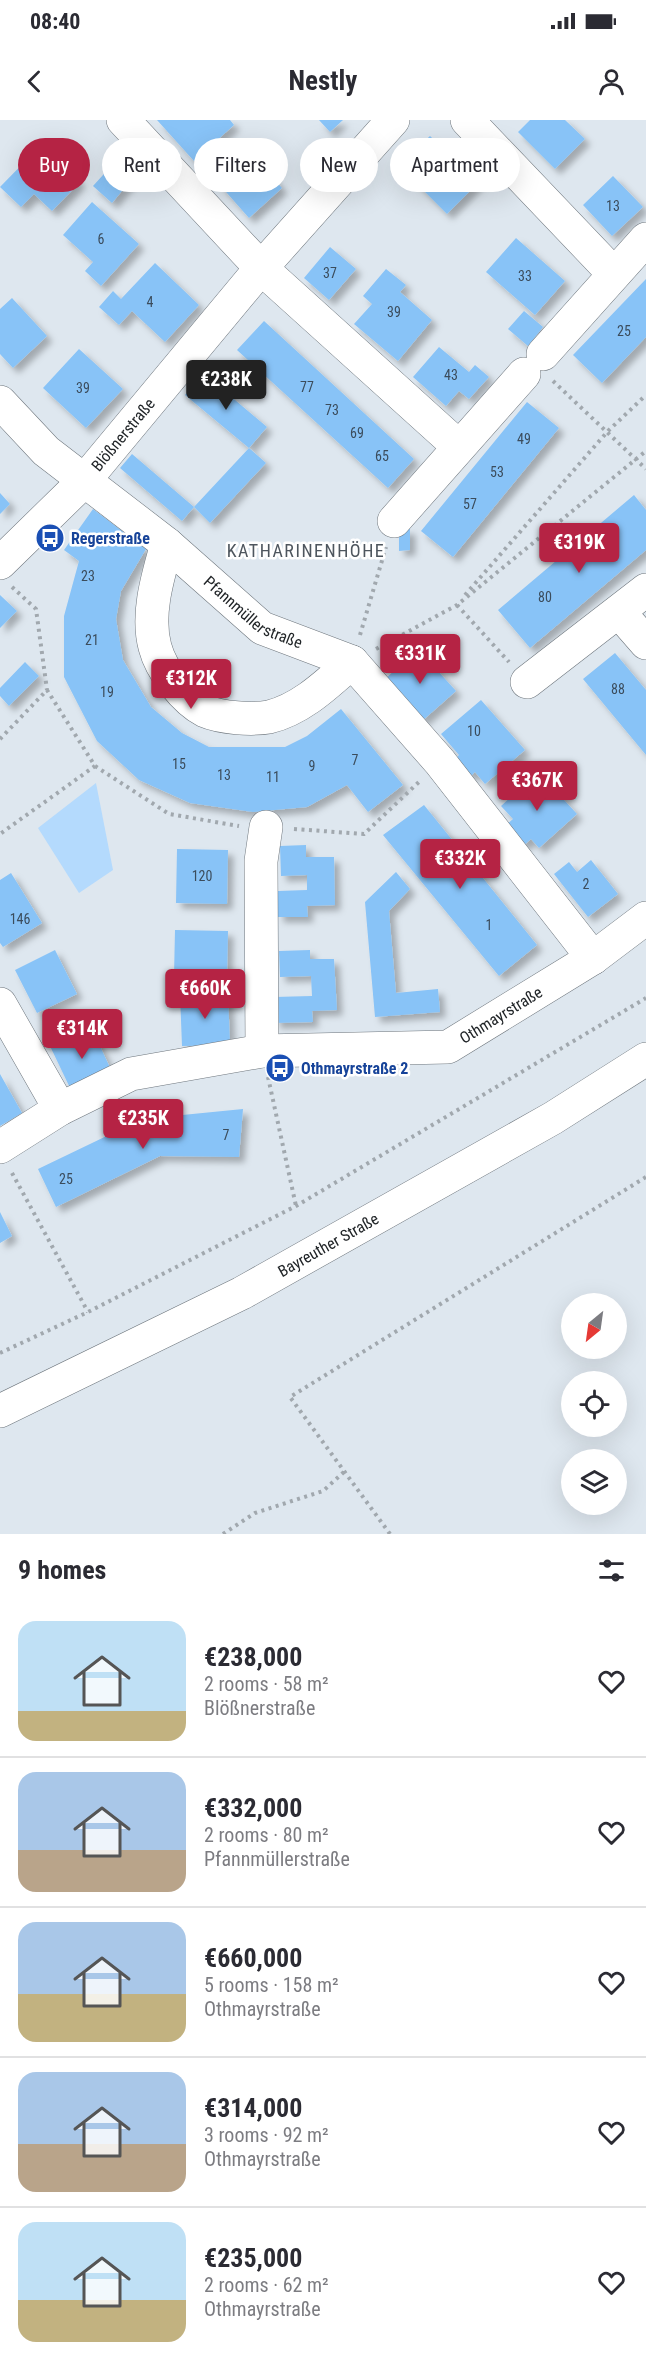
<!DOCTYPE html>
<html lang="en">
<head>
<meta charset="utf-8">
<style>
	:root { --surface:#fff; --page:#f7f7f7; --text:#2b2b33; --muted:#7c7c81; --line:#e1e1e2; --accent:#b52344 }
	body { margin:0; font-family:"Roboto Condensed",sans-serif; background:var(--page); color:var(--text); height:100vh; display:flex; flex-direction:column; font-size:22px; white-space:nowrap }
	* { box-sizing:border-box; margin:0 }
	p { font-size:20px; color:var(--muted) }
	.icon { flex:none; width:33px; height:33px; fill:none; stroke:currentColor; stroke-width:2; stroke-linecap:round; stroke-linejoin:round }
	.map { position:relative; height:1414px; overflow:hidden }
	.side { display:flex; flex-direction:column; background:var(--surface); flex:1 }
	.side>* { flex:none }
	.top-card { position:absolute; left:18px; top:18px; width:610px; height:54px; display:flex; gap:12px }
	.needle { width:39px; rotate:209deg }
	.tools { position:absolute; left:561px; top:1173px; display:grid; gap:12px }
	.tools a { display:grid; place-items:center; width:66px; height:66px; border-radius:50%; background:var(--surface); box-shadow:0 6px 24px #0002; font-size:30px }
	.price { position:absolute; translate:-50% -51px; padding:0 14px; border-radius:6px; background:var(--accent); color:#fff; font-size:20px; line-height:39px; filter:drop-shadow(0 2px 3px #0008) }
	.price::after { content:''; position:absolute; left:50%; top:36px; width:18px; height:14px; margin-left:-9px; background:inherit; clip-path:polygon(0 0,100% 0,50% 100%) }
	.price.current { background:#222; color:#fff }
	ul { padding:0; list-style:none }
	li { display:flex; align-items:center; gap:18px; height:150px; padding:0 18px }
	li+li { border-top:2px solid var(--line) }
	li span { display:grid; place-items:center; flex:none; width:168px; height:120px; border-radius:18px; color:#555 }
	li>.icon { margin-inline-start:auto }
	span .icon { width:72px; height:72px; fill:#fffc; stroke-width:1 }
	li b { font-size:26px }
	h2 { display:flex; justify-content:space-between; align-items:center; height:72px; padding:0 18px; font-size:26px }
	.pill { padding:0 21px; border-radius:27px; background:var(--surface); box-shadow:0 6px 24px #0002; font-size:21px; line-height:54px }
	.pill.current { background:var(--accent); color:#fff }
	.status { display:flex; justify-content:space-between; align-items:center; height:42px; padding:0 30px; background:var(--surface); direction:ltr }
	.status svg { height:16px; fill:currentColor }
	header { display:flex; justify-content:space-between; align-items:center; height:78px; padding:0 18px; background:var(--surface); font-size:27px; font-weight:700 }
	.map>svg:first-child { display:block }
</style>
</head>
<body>
<div class="status"><b>08:40</b><svg viewBox="0 0 49 12"><path d="M0 12V9h3v3zM5 12V6h3v6zM10 12V3h3v9zM15 12V0h3v12zM26 1h20v11H26zM47 4h2v5h-2z"/></svg></div>
<header><svg class="icon" aria-label="back" viewBox="0 0 24 24"><path d="M15 5l-7 7 7 7"/></svg>Nestly<svg class="icon" aria-label="person" viewBox="0 0 24 24"><circle cx="12" cy="8" r="4"/><path d="M4 21q1-7 8-7t8 7"/></svg></header>
<div class="map">
<svg width="646" height="1414" viewBox="0 0 646 1414">
	<defs>
		<filter id="shadow"><feDropShadow dx="5.5" dy="5.5" stdDeviation="3" flood-color="#0004"/></filter>
	</defs>
	<rect width="100%" height="100%" fill="#dee7ef"/>
	<!-- green -->
	<path fill="#b4dafd" d="M96 663 113 750 79 773 38 708Z"/>
	<!-- building -->
	<path fill="#88c3f7" filter="url(#shadow)" d="M157 0H230L234 5 194 41Z
		M319 0H343L330 12Z
		M530 0H565L585 19 555 49 518 12Z
		M430 16 478 63 447 94 399 46Z
		M42 24 80 62 52 91 34 74 21 87 0 67Z
		M251 34 282 68 249 98 219 64Z
		M113 44 131 60 112 83 93 66Z
		M613 56 643 87 612 116 583 85Z
		M92 82 139 124 101 166 85 151 93 142 63 115Z
		M516 118 565 161 535 195 486 152Z
		M330 127 356 149 329 180 304 158Z
		M155 143 199 185 165 222 132 191 119 205 99 187 113 171 121 179Z
		M386 149 406 165 400 172 432 200 398 241 354 204 372 184 363 176Z
		M646 159V217L602 263 573 235Z
		M12 178 47 216 13 248 0 234V189Z
		M524 191 543 207 528 226 508 209Z
		M264 201 414 339 388 368 237 230Z
		M439 227 469 252 475 245 489 257 469 279 459 271 446 286 413 257Z
		M79 229 123 269 86 308 43 268Z
		M203 253 267 307 249 328 185 275Z
		M527 282 559 308 453 437 421 411Z
		M249 328 266 343 210 403 194 387Z
		M132 334 194 387 182 401 120 348Z
		M0 373 10 384 0 394Z
		M634 375 646 390V430L530 528 498 490Z
		M93 389 146 429 121 471 116 499 123 540 151 587 182 613 209 627H285L307 616 341 589 403 665 368 692 347 665 307 687 253 692 190 683 139 660 97 621 64 557V496L79 441 64 430Z
		M399 409H410V430L399 431Z
		M0 475 17 491 0 508Z
		M418 529 456 571 422 601 384 560Z
		M615 533 646 570V635L583 559Z
		M25 542 39 556 9 586 0 576V568Z
		M481 580 525 630 485 664 475 652 470 657 455 639 459 635 441 614Z
		M538 652 577 694 539 728 531 719 523 726 505 706 513 699 501 686Z
		M424 685 537 825 499 856 383 715Z
		M306 725V737H334L335 785 307 786 308 797H278V771L307 770V755L281 756 280 726Z
		M177 729 228 730 227 784 176 783Z
		M591 740 618 774 588 797 554 754 569 742 577 752Z
		M396 752 410 769 389 791 396 873 438 869 440 892 375 897 365 782Z
		M11 753 42 803 3 827 0 823V760Z
		M175 810 228 811 227 857 174 856Z
		M55 830 77 874 37 893 15 850Z
		M310 830V839H334L337 890 312 891 313 902 275 903 274 877 312 876 311 856 280 857 279 831Z
		M228 873 230 925 182 926 180 874Z
		M91 907 113 954 72 972 50 926Z
		M0 954 22 993 0 1006Z
		M243 989 239 1037 160 1036 56 1087 38 1049 142 999Z
		M0 1092 12 1116 0 1123Z"/>
	<g fill="none" stroke-linecap="round" stroke-linejoin="round">
		<!-- minor casing -->
		<g stroke="#6e767d" stroke-width="34">
			<g id="minor">
				<path d="M123 0 261 148 458 326"/>
				<path d="M467 0 614 154"/>
				<path d="M543 234 646 119"/>
				<path d="M0 282 46 331 167 424C158 456 146 494 155 527 161 550 184 580 205 591 221 598 252 600 269 597 302 589 328 563 352 542"/>
				<path d="M394 401 524 254"/>
				<path id="s1" d="M167 424 262 508 352 542 440 642 593 838"/>
				<path id="s2" d="M0 443 84 361 261 148 393 0"/>
				<path d="M619 492 646 523"/>
				<path d="M527 562 646 470"/>
				<path d="M0 884 60 989"/>
				<path d="M262 931 261 741 266 707"/>
				<path id="s3" d="M0 1027 60 989 131 954 262 931 448 927 593 838 646 798"/>
			</g>
		</g>
		<!-- major casing -->
		<g stroke="#6e767d" stroke-width="34">
			<g id="major">
				<path id="s4" d="M0 1291 242 1173 553 998 646 939"/>
			</g>
		</g>
		<!-- path -->
		<path stroke="#a1a8ae" stroke-width="4" stroke-dasharray="3 4.5" stroke-linecap="butt" d="M553 261 646 349
			M12 467 36 489 47 570
			M465 475 608 311 646 275
			M457 485 509 542
			M360 515 386 427
			M376 529 457 485 646 331
			M0 619 47 570 95 646 0 714
			M95 646 169 694 239 706
			M294 709 364 714 421 660
			M268 957 296 1086
			M12 1053 88 1192
			M0 1233 88 1192 296 1086 646 878
			M223 1414 255 1393 323 1371 344 1352
			M390 1414 290 1277 646 1057"/>
		<!-- minor -->
		<use href="#minor" stroke="#fff" stroke-width="33"/>
		<!-- major -->
		<use href="#major" stroke="#fff" stroke-width="33"/>
	</g>
	<!-- icons -->
	<defs>
		<g id="bus-disc" transform="scale(1.5)"><circle r="9.5" fill="#1a4fb4" stroke="#fff"/><path d="M-5-6H5V4H4V6H2V4H-2V6H-4V4H-5ZM-3.5-4V0h7V-4ZM-3.5 1.2v1.5H-2V1.2ZM2 1.2v1.5H3.5V1.2Z" fill="#fff"/></g>
	</defs>
	<g fill-rule="evenodd">
		<use href="#bus-disc" x="50" y="418"/>
		<use href="#bus-disc" x="280" y="948"/>
	</g>
	<g text-anchor="middle" stroke-width="5" stroke-linejoin="round" paint-order="stroke">
		<!-- number labels -->
		<g font-size="14" fill="#3b4c5c">
			<text x="613" y="91">13</text>
			<text x="101" y="124">6</text>
			<text x="330" y="158">37</text>
			<text x="525" y="161">33</text>
			<text x="150" y="187">4</text>
			<text x="394" y="197">39</text>
			<text x="624" y="216">25</text>
			<text x="451" y="260">43</text>
			<text x="307" y="272">77</text>
			<text x="83" y="273">39</text>
			<text x="332" y="295">73</text>
			<text x="357" y="318">69</text>
			<text x="524" y="324">49</text>
			<text x="382" y="341">65</text>
			<text x="497" y="357">53</text>
			<text x="470" y="389">57</text>
			<text x="88" y="461">23</text>
			<text x="545" y="482">80</text>
			<text x="92" y="525">21</text>
			<text x="618" y="574">88</text>
			<text x="107" y="577">19</text>
			<text x="474" y="616">10</text>
			<text x="355" y="645">7</text>
			<text x="179" y="649">15</text>
			<text x="312" y="651">9</text>
			<text x="224" y="660">13</text>
			<text x="273" y="662">11</text>
			<text x="202" y="761">120</text>
			<text x="586" y="769">2</text>
			<text x="20" y="804">146</text>
			<text x="489" y="810">1</text>
			<text x="226" y="1020">7</text>
			<text x="66" y="1064">25</text>
		</g>
		<!-- street labels -->
		<g font-size="16" fill="#212528" stroke="#fff">
			<text dy="6" stroke="none"><textPath href="#s2" startOffset="178">Blößnerstraße</textPath></text>
			<text dy="6" stroke="none"><textPath href="#s1" startOffset="111">Pfannmüllerstraße</textPath></text>
			<text dy="6" stroke="none"><textPath href="#s3" startOffset="531">Othmayrstraße</textPath></text>
			<text dy="6" stroke="none"><textPath href="#s4" startOffset="368">Bayreuther Straße</textPath></text>
		</g>
		<!-- transit labels -->
		<g font-size="16" font-weight="bold" fill="#164399" stroke="#fff" text-anchor="start">
			<text x="71" y="424">Regerstraße</text>
			<text x="301" y="954">Othmayrstraße 2</text>
		</g>
		<!-- neighbourhood labels -->
		<g font-size="18" letter-spacing="1.5" fill="#4e565e" stroke="#fff">
			<text x="306" y="437">KATHARINENHÖHE</text>
		</g>
	</g>
</svg>
<div class="tools">
<a><svg class="needle" viewBox="-14 -14 28 28"><path d="M0-13l5 13h-10z" fill="#e53935"/><path d="M0 13l5-13h-10z" fill="#7c7c81"/></svg></a>
<a><svg class="icon" aria-label="locate" viewBox="0 0 24 24"><circle cx="12" cy="12" r="6"/><path d="M12 2v4M12 18v4M2 12h4M18 12h4"/></svg></a>
<a><svg class="icon" aria-label="layers" viewBox="0 0 24 24"><path d="M12 4l9 5-9 5-9-5zM3 14l9 5 9-5"/></svg></a>
</div>
<b class="price current" style="left:226px;top:291px">€238K</b>
<b class="price" style="left:579px;top:454px">€319K</b>
<b class="price" style="left:420px;top:565px">€331K</b>
<b class="price" style="left:191px;top:590px">€312K</b>
<b class="price" style="left:537px;top:692px">€367K</b>
<b class="price" style="left:460px;top:770px">€332K</b>
<b class="price" style="left:205px;top:900px">€660K</b>
<b class="price" style="left:82px;top:940px">€314K</b>
<b class="price" style="left:143px;top:1030px">€235K</b>
<div class="top-card">
<a class="pill current">Buy</a>
<a class="pill">Rent</a>
<a class="pill">Filters</a>
<a class="pill">New</a>
<a class="pill">Apartment</a>
</div>
</div>
<section class="side">
<h2>9 homes<svg class="icon" aria-label="filters" viewBox="0 0 24 24"><path d="M4 7h16M4 17h16"/><circle cx="9" cy="7" r="2"/><circle cx="15" cy="17" r="2"/></svg></h2>
<ul>
<li><span style="background:linear-gradient(#bfe0f5 75%,#c2b280 0)"><svg class="icon" aria-label="home" viewBox="0 0 24 24"><path d="M3 11l9-7 9 7M6 9v11h12V9"/></svg></span><div><b>€238,000</b><p>2 rooms · 58 m²</p><p>Blößnerstraße</p></div><svg class="icon" aria-label="heart" viewBox="0 0 24 24"><path d="M12 20l-8-8c-3-5 5-10 8-4 3-6 11-1 8 4z"/></svg></li>
<li><span style="background:linear-gradient(#a9c7e8 65%,#b9a48a 0)"><svg class="icon" aria-label="home" viewBox="0 0 24 24"><path d="M3 11l9-7 9 7M6 9v11h12V9"/></svg></span><div><b>€332,000</b><p>2 rooms · 80 m²</p><p>Pfannmüllerstraße</p></div><svg class="icon" aria-label="heart" viewBox="0 0 24 24"><path d="M12 20l-8-8c-3-5 5-10 8-4 3-6 11-1 8 4z"/></svg></li>
<li><span style="background:linear-gradient(#a9c7e8 60%,#c2b280 0)"><svg class="icon" aria-label="home" viewBox="0 0 24 24"><path d="M3 11l9-7 9 7M6 9v11h12V9"/></svg></span><div><b>€660,000</b><p>5 rooms · 158 m²</p><p>Othmayrstraße</p></div><svg class="icon" aria-label="heart" viewBox="0 0 24 24"><path d="M12 20l-8-8c-3-5 5-10 8-4 3-6 11-1 8 4z"/></svg></li>
<li><span style="background:linear-gradient(#a9c7e8 60%,#b9a48a 0)"><svg class="icon" aria-label="home" viewBox="0 0 24 24"><path d="M3 11l9-7 9 7M6 9v11h12V9"/></svg></span><div><b>€314,000</b><p>3 rooms · 92 m²</p><p>Othmayrstraße</p></div><svg class="icon" aria-label="heart" viewBox="0 0 24 24"><path d="M12 20l-8-8c-3-5 5-10 8-4 3-6 11-1 8 4z"/></svg></li>
<li><span style="background:linear-gradient(#bfe0f5 65%,#c2b280 0)"><svg class="icon" aria-label="home" viewBox="0 0 24 24"><path d="M3 11l9-7 9 7M6 9v11h12V9"/></svg></span><div><b>€235,000</b><p>2 rooms · 62 m²</p><p>Othmayrstraße</p></div><svg class="icon" aria-label="heart" viewBox="0 0 24 24"><path d="M12 20l-8-8c-3-5 5-10 8-4 3-6 11-1 8 4z"/></svg></li>
</ul>
</section>
</body>
</html>
